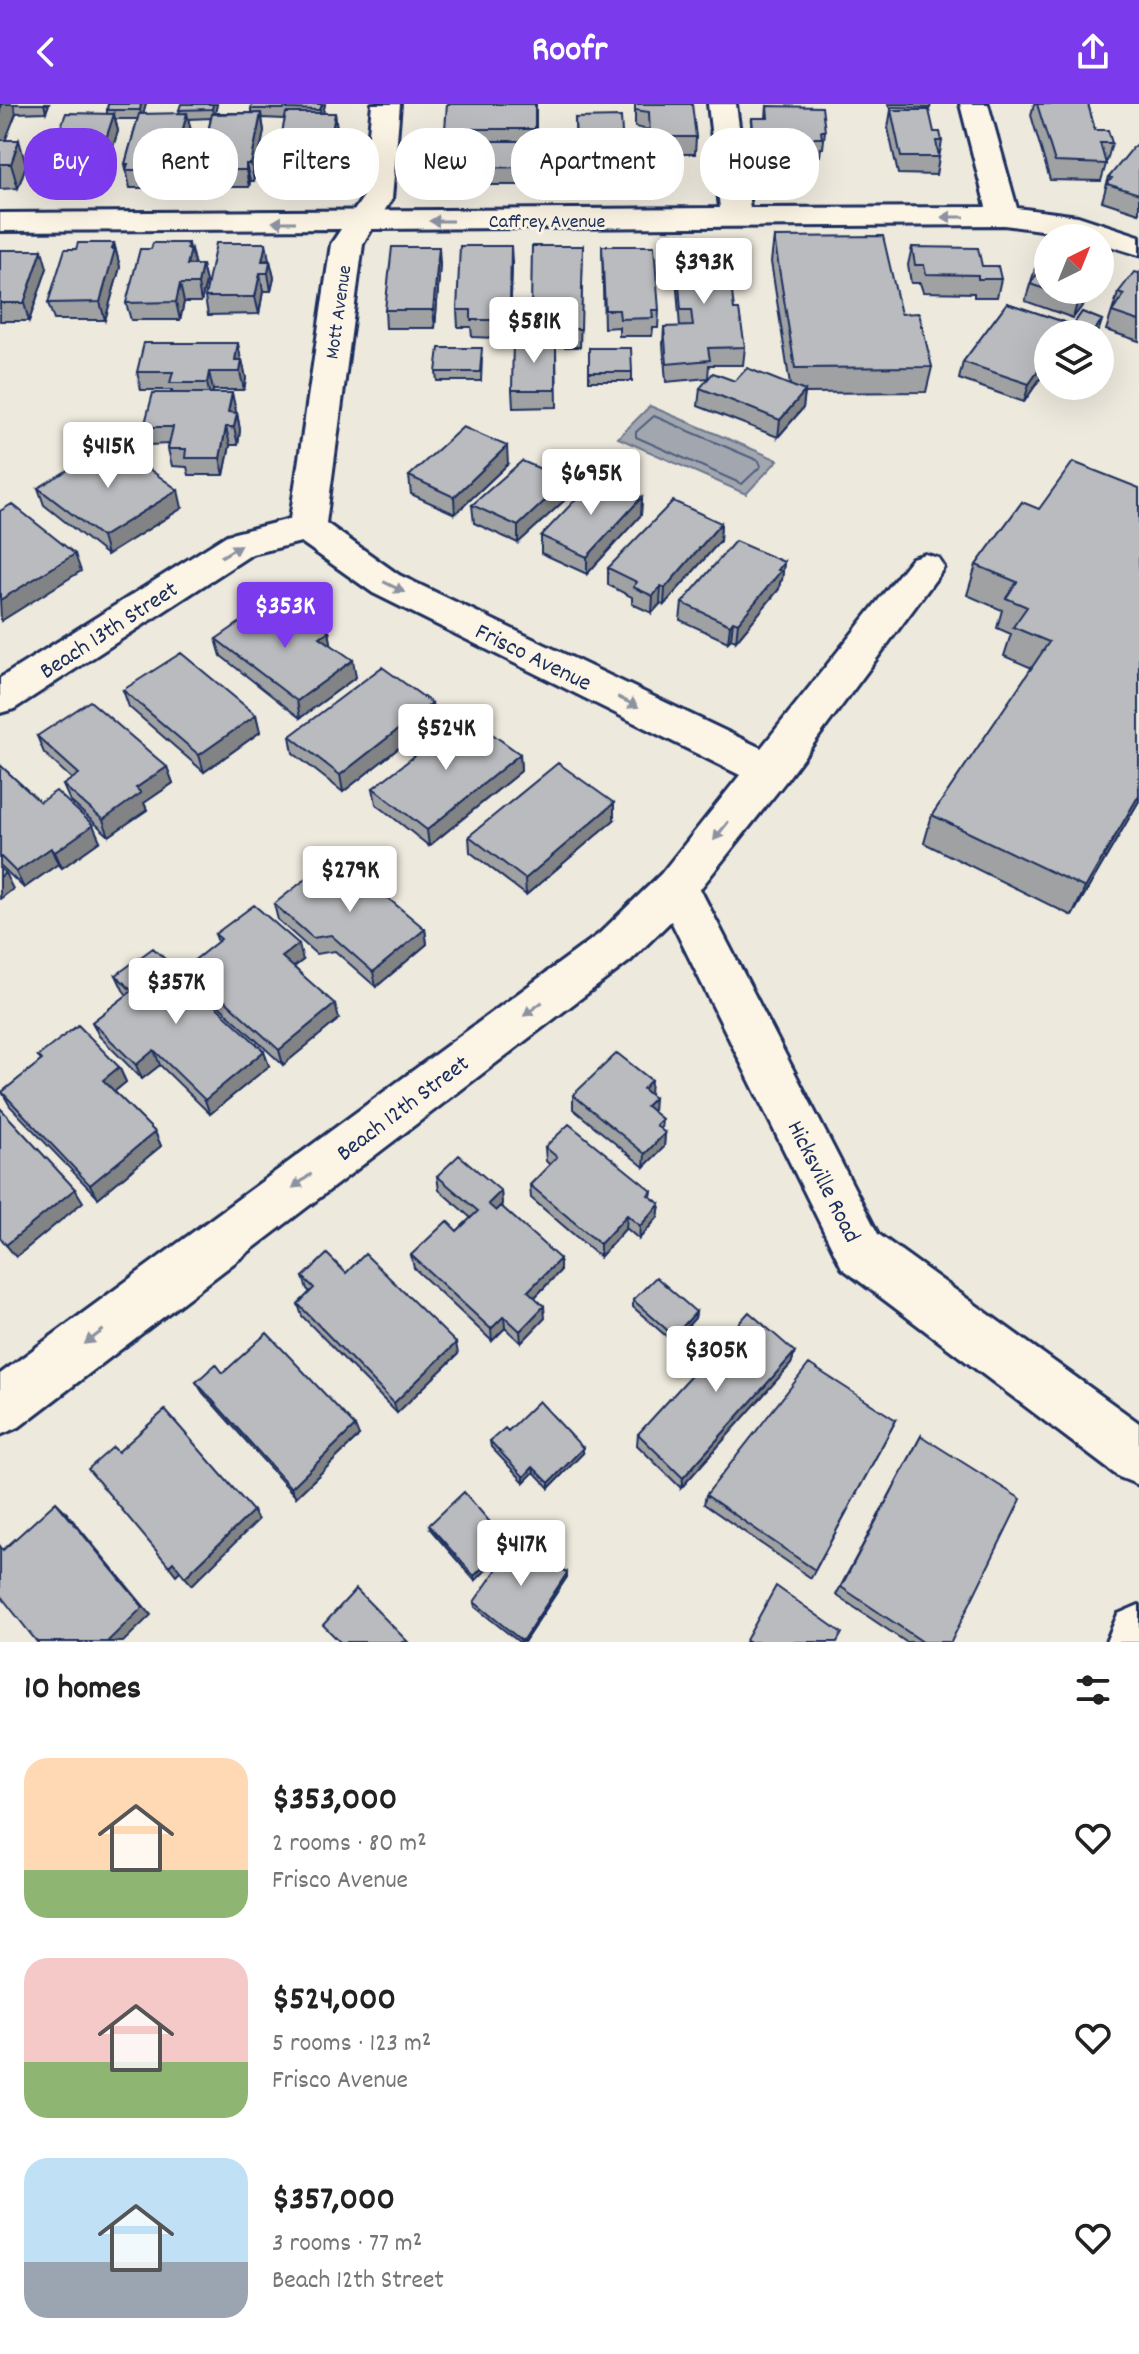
<!DOCTYPE html>
<html lang="en">
<head>
<meta charset="utf-8">
<style>
	:root { --surface:#fff; --page:#f2f2f2; --text:#222; --muted:#767676; --accent:#7c3aed }
	body { margin:0; font-family:Dekko,sans-serif; background:var(--page); color:var(--text); height:100vh; display:flex; flex-direction:column; font-size:30px; white-space:nowrap }
	* { box-sizing:border-box; margin:0 }
	p { font-size:26px; color:var(--muted) }
	.icon { flex:none; width:44px; height:44px; fill:none; stroke:currentColor; stroke-width:2; stroke-linecap:round; stroke-linejoin:round }
	.map { position:relative; height:1538px; overflow:hidden }
	.panel { display:flex; flex-direction:column; background:var(--surface); flex:1 }
	.panel>* { flex:none }
	.banner { position:absolute; left:24px; top:24px; width:1092px; height:72px; display:flex; gap:16px }
	.needle { width:52px; rotate:43deg }
	.fabs { position:absolute; left:1034px; top:120px; display:grid; gap:16px }
	.fabs a { display:grid; place-items:center; width:80px; height:80px; border-radius:50%; background:var(--surface); box-shadow:0 8px 32px #0002; font-size:40px }
	.price { position:absolute; translate:-50% -68px; padding:0 18px; border-radius:8px; background:#fff; color:#222; font-size:26px; line-height:52px; filter:drop-shadow(0 2px 4px #0008) }
	.price::after { content:''; position:absolute; left:50%; top:48px; width:24px; height:18px; margin-left:-12px; background:inherit; clip-path:polygon(0 0,100% 0,50% 100%) }
	.price.current { background:var(--accent); color:#fff }
	ul { padding:0; list-style:none }
	li { display:flex; align-items:center; gap:24px; height:200px; padding:0 24px }
	li span { display:grid; place-items:center; flex:none; width:224px; height:160px; border-radius:24px; color:#555 }
	li>.icon { margin-inline-start:auto }
	span .icon { width:96px; height:96px; fill:#fffc; stroke-width:1 }
	li b { font-size:34px }
	h2 { display:flex; justify-content:space-between; align-items:center; height:96px; padding:0 24px; font-size:34px }
	.tag { padding:0 28px; border-radius:32px; background:var(--surface); box-shadow:0 8px 32px #0002; font-size:28px; line-height:72px }
	.tag.current { background:var(--accent); color:#fff }
	header { display:flex; justify-content:space-between; align-items:center; height:104px; padding:0 24px; background:var(--accent); color:#fff; font-size:36px; font-weight:800 }
	.map>svg:first-child { display:block }
</style>
</head>
<body>
<header><svg class="icon" aria-label="back" viewBox="0 0 24 24"><path d="M15 5l-7 7 7 7"/></svg>Roofr<svg class="icon" aria-label="share" viewBox="0 0 24 24"><path d="M12 15V3M7 8l5-5 5 5M5 13v7h14v-7"/></svg></header>
<div class="map">
<svg width="1139" height="1538" viewBox="0 0 1139 1538">
	<rect width="100%" height="100%" fill="#eee9dd"/>
	<filter id="ink" filterUnits="userSpaceOnUse"><feTurbulence type="fractalNoise" baseFrequency=".0125" numOctaves="2"/><feDisplacementMap in="SourceGraphic" scale="16" xChannelSelector="R" yChannelSelector="G"/><feConvolveMatrix kernelMatrix="1 2 1 2 8 2 1 2 1" color-interpolation-filters="sRGB"/></filter>
	<g filter="url(#ink)">
		<!-- water -->
		<path fill="#a2a7af" stroke="#6c778f" stroke-width="2" d="M650 302 778 356 746 390 618 334Z"/>
		<g fill="none" stroke-linecap="round" stroke-linejoin="round">
			<!-- shore -->
			<path stroke="#515f7e" stroke-width="2" d="M654 312 759 357 761 362 742 380 636 333V328Z"/>
			<!-- street casing -->
			<g stroke="#1b2f5e" stroke-width="6">
				<path id="street" d="M708 0H736L750 104 986 103 960 0H988L1017 104 1078 112 1139 132V151L1100 139V134L1004 121 372 125 363 140 326 419 399 471 761 644 912 454 925 450 938 454 944 463 938 472 785 678 700 785 878 1130 1139 1319V1381L1119 1373 842 1164 671 817 631 856 19 1323 0 1331V1270L599 830 661 770 740 671 373 489 301 438 252 450 14 605 0 609V574L227 431 290 415 331 140 341 125 0 127V109L720 104Z"/>
			</g>
			<!-- secondary casing -->
			<g stroke="#1b2f5e" stroke-width="6">
				<path id="secondary" d="M372 0H400L392 95 373 124 362 126 351 124 347 117 362 95Z
					M1139 1501V1538H1106L1118 1510Z"/>
			</g>
			<!-- street -->
			<use href="#street" fill="#fcf5e5" fill-rule="evenodd"/>
			<!-- secondary -->
			<use href="#secondary" fill="#fcf5e5" fill-rule="evenodd"/>
		</g>
		<!-- wall -->
		<path fill="#a0a1a3" stroke="#1b2f5e" stroke-width="2" d="M0 0H49L46 8 16 9 5 36 26 61 18 84 0 85Z
			M108 0H146L143 10H180L179 6 217 0 215 9H251V5L325 0 323 9H335L337 26 329 77H326V83H298L297 87H280L276 59 285 15 262 14 264 27 254 77H250L249 83H207L201 60 211 14 188 15 191 27 178 77 173 78 172 84H130L125 60 138 15H115L118 27 102 77H99L96 84H53L47 60 107 9V6Z
			M536 0V42H532V81H444L443 64 446 37 445 25Z
			M635 0 696 33 695 50H649V26L635 23Z
			M888 0H931L930 4 889 3Z
			M1034 0H1088L1095 26 1112 39 1107 57H1106V60L1101 77 1050 76 1031 11Z
			M767 2 825 27 823 44H821L820 52 753 51 750 31 752 14H766Z
			M891 6 934 28 942 37 936 71 898 70 888 24Z
			M575 14 624 61V79H577Z
			M1139 42V109L1102 97 1109 73Z
			M534 47H559L558 81H534Z
			M774 133 901 210 932 263 926 288 805 289 803 304 778 333 698 302 700 284 735 277 790 281 771 158Z
			M114 139 120 163 105 216H54L48 199 76 145Z
			M583 142 580 243H556L557 303 513 304 512 286 533 236V223H531V205Z
			M602 142 659 206 658 224H653L652 232H619V223L604 224Z
			M676 143 734 206 745 243 743 261H709L708 274 666 278 663 240 664 223H680L675 160Z
			M912 143 982 162 1001 175 997 193H974V189L923 188 920 179H911L908 161Z
			M190 145 195 161H202L206 178 201 198H184L180 216H131L126 199Z
			M0 146 47 164 29 217H0Z
			M269 157H270L274 174 271 187H263L259 210 208 211 205 193Z
			M512 159 510 224H496V234L472 233 471 223H458L457 206Z
			M440 160 435 224H386L385 206Z
			M1035 165 1094 186 1073 214 1025 197Z
			M1139 169V237L1106 226 1118 189Z
			M1007 199 1070 220 1068 228 1082 208 1102 216 1099 225 1095 230H1048V263L1024 298 959 275 963 258Z
			M589 244 632 268V277H589Z
			M482 254 481 277H437L436 268Z
			M242 256 246 274 244 286H213L212 289H232L235 309H237L240 326 238 341H230L224 371H189L187 363 172 362 168 345 169 340 149 341 144 323 173 289 172 286H141L137 268Z
			M508 360 455 410 411 390 409 372Z
			M38 384 182 404 107 451 44 401Z
			M642 393 641 411 587 470 541 449V432Z
			M567 394 518 439 474 419 472 401Z
			M1022 398 1139 697 1072 812 924 739 932 711 1032 564 1004 552 1011 530 997 524 1002 506 967 491 976 461Z
			M721 419 720 437 664 501 660 500 652 509 632 500V493L608 481V464Z
			M784 458 782 476 780 478 779 485 736 537 731 535 728 538 680 516 682 499Z
			M302 520 329 527 331 541 356 573 300 614 221 552 216 535Z
			M123 586 256 611 260 628 204 668 129 603Z
			M432 599 434 616 343 688 293 649 290 632Z
			M37 632 167 663 173 679 144 699 147 706 109 732 70 697 63 681 72 675 44 649Z
			M520 650 521 667 429 742 376 700 373 684Z
			M0 661 40 698 100 737 62 764 58 760 24 784 0 761Z
			M614 716 526 791 470 748 469 732Z
			M274 800 425 825 427 840 376 883 335 847 316 850 278 816Z
			M215 830 303 856 294 863 339 915 283 961 192 877 187 862 218 838Z
			M116 871 269 962 210 1010 160 961 142 975 99 932 92 918 127 891 123 886Z
			M38 952 119 963 126 978 114 988 155 1028 161 1042 98 1094 10 1002 2 988 41 957Z
			M650 990 653 1008 662 1015 661 1026 665 1029 664 1043 644 1063 573 1005V991Z
			M545 1043 652 1087 651 1093 660 1100 658 1113 639 1135 626 1124 600 1153 531 1094 530 1081 550 1061 546 1057Z
			M437 1072 501 1087 502 1100 496 1107 560 1155V1167L535 1193 545 1214 521 1239 505 1224 492 1237 414 1164 411 1151 457 1127 471 1114 439 1086Z
			M346 1169 458 1250 397 1309 302 1212 298 1200 310 1188 307 1185 303 1173Z
			M633 1196 696 1208 695 1214 673 1238 633 1203Z
			M795 1248 791 1260 681 1384 637 1341 638 1330Z
			M223 1269 359 1332 296 1393 203 1289 196 1278Z
			M896 1316 811 1474 704 1400 706 1391Z
			M508 1327 583 1349 549 1384 534 1368 524 1378 491 1343 490 1337Z
			M921 1332 951 1538H906L836 1491Z
			M429 1421 508 1444 475 1477 430 1425Z
			M567 1469V1473L524 1538H519L475 1503 474 1498Z"/>
		<!-- shaded-wall -->
		<path fill="#828385" stroke="#1b2f5e" stroke-width="2" d="M2 0H13L16 9 0 50V6Z
			M44 0H49L46 8Z
			M141 0H146L142 15 140 6Z
			M213 0H217L214 14 212 5Z
			M322 0H325L322 15 320 6Z
			M187 9 191 27 178 77 174 60Z
			M261 9 264 27 254 77 251 60Z
			M335 9 337 26 329 77 327 60Z
			M114 10 118 27 102 77 98 59Z
			M19 36 26 61 18 84 11 60Z
			M94 59 99 77 96 84 92 67Z
			M169 60 173 78 172 84 168 66Z
			M246 60 250 77 249 83 246 66Z
			M295 66 298 83 297 87 295 70Z
			M114 139 120 163 105 216 100 198Z
			M188 139 190 148 191 145 195 162 187 161V145Z
			M266 139 269 156 262 157Z
			M511 142 512 159 510 224V207Z
			M439 143 440 160 435 224 433 206Z
			M42 146 47 164 29 217 24 199Z
			M270 157 274 174 271 187 268 169Z
			M202 161 206 178 201 198 198 180Z
			M260 169 263 187 259 210 255 193Z
			M180 180 184 198 180 216 176 198Z
			M1086 186H1094L1073 214 1078 196Z
			M1102 216 1099 225 1095 230H1091Z
			M238 239 241 256H235Z
			M1048 253V263L1024 298 1029 280Z
			M242 256 246 274 244 286 240 268Z
			M209 268 213 286 211 297 207 279Z
			M805 287 803 304 778 333 780 316Z
			M232 289 236 307 232 323 228 308Z
			M237 309 240 326 238 341 234 323Z
			M226 323 230 341 224 371 220 354Z
			M507 342 508 360 455 410 454 393Z
			M567 376V394L518 439V422Z
			M178 386 182 404 107 451 102 433Z
			M642 393 641 411 587 470V453Z
			M721 419 720 437 664 501 665 484Z
			M75 450 81 467 1 517 0 496Z
			M784 458 782 476 780 478 779 485 736 537 738 519Z
			M661 482 660 500 652 509 653 492Z
			M733 517 731 535 728 538 730 521Z
			M329 527 332 544 320 533Z
			M353 556 356 573 300 614 297 597Z
			M432 599 434 616 343 688 340 671Z
			M256 611 260 628 204 668 199 651Z
			M520 650 521 667 429 742 427 726Z
			M167 663 173 679 144 699 147 706 109 732 103 716 136 684Z
			M1139 691V697L1072 812 1085 784Z
			M614 699V716L526 791 525 775Z
			M93 721 100 737 62 764 55 748Z
			M51 744 58 760 24 784 16 768Z
			M5 769 13 785 0 795V773Z
			M425 825 427 840 376 883 373 868Z
			M299 840 303 856 287 868 282 853Z
			M335 900 339 915 283 961 279 946Z
			M154 946 160 961 142 975 136 961Z
			M264 947 269 962 210 1010 205 996Z
			M119 963 126 978 110 991 103 976Z
			M651 976 650 991 643 985Z
			M654 994 653 1008 646 1002Z
			M155 1028 161 1042 98 1094 90 1081Z
			M665 1029 664 1043 644 1063 645 1050Z
			M75 1085 83 1098 16 1153 6 1141Z
			M501 1087 502 1100 489 1113 488 1100Z
			M660 1100 658 1113 639 1135 640 1122Z
			M627 1111 626 1124 600 1153V1140Z
			M560 1155V1167L529 1199 528 1187Z
			M544 1202 545 1214 521 1239 520 1227Z
			M696 1208 695 1214 673 1238 674 1232Z
			M504 1212 505 1224 492 1237 491 1225Z
			M456 1239 458 1250 397 1309 394 1299Z
			M795 1248 791 1260 681 1384 683 1374Z
			M355 1322 359 1332 296 1393 291 1384Z
			M583 1344V1349L549 1384V1379Z
			M533 1363 534 1368 524 1378V1373Z
			M56 1398 65 1407 151 1511 123 1538H107Z
			M253 1407 258 1416 192 1481 185 1473Z
			M508 1439V1444L475 1477 474 1472Z
			M173 1458 181 1466 176 1471 169 1462Z
			M567 1469V1473L524 1538H522Z"/>
		<!-- building -->
		<path fill="#babbbe" stroke="#1b2f5e" stroke-width="2" d="M108 0H141L140 6H107Z
			M181 0H213L212 5 179 6Z
			M252 0H286L284 5H251Z
			M288 0H322L320 6 287 5Z
			M447 0H535V25H445Z
			M635 0H692L696 33H650L649 8 635 6Z
			M1037 0H1088L1095 26H1108L1112 39H1100L1106 60 1055 58Z
			M767 2 822 3 825 27H821L822 34H754L752 14H768Z
			M891 6H929L934 28H940L942 37H936L939 53H901Z
			M66 9 114 10 98 59H94L92 67H48L50 60H47Z
			M187 9 174 60H169L168 66H126L128 60H125L139 10Z
			M261 9 251 60H246V66H203L205 60H201L212 10Z
			M286 9H335L327 60H324L323 65 295 66V70H277L279 59H276Z
			M621 13 624 61H577L575 14Z
			M0 36H19L11 60H0Z
			M445 37H532V63L443 64Z
			M1135 41 1139 42V90L1107 80 1112 74 1109 73Z
			M534 47H559L558 71 534 72Z
			M883 132 901 210 919 209 932 263 795 264 774 133Z
			M78 139H114L112 145H115L100 198 48 199 65 145H76Z
			M153 139H188L187 145H191L187 161H202L198 180H180L176 198 126 199 140 145H151Z
			M216 139H266L262 157H270L268 169H260L255 193H205Z
			M460 142H511L510 207 496 206 495 216H471V206H457Z
			M532 142H583L581 225H533V205H531Z
			M602 142H654L659 206H652L653 214 620 215 619 206H605Z
			M727 142 734 206H739L745 243 708 244 710 256 667 260 664 223 693 222 691 206H681L676 143Z
			M392 143H439L433 206H385Z
			M912 143 978 144 982 162H998L1001 175H978V171L926 170 924 161H915Z
			M0 146H42L24 199H0Z
			M1048 149V186L1030 180 1040 166 1035 165Z
			M1134 168 1139 169V217L1112 208 1124 191 1118 189Z
			M1048 186H1086L1078 196Z
			M1007 199 1070 220 1063 230H1048V253L1029 280 963 258Z
			M1082 208 1102 216 1091 230H1072L1068 228Z
			M513 236H556V286H512Z
			M144 239H238L235 256H242L240 268H209L207 279H170L173 268H137Z
			M439 244H482L480 268H436Z
			M589 244H631L632 268H589Z
			M747 264 805 287 780 316 700 284 713 269 735 277Z
			M153 289H232L228 308 237 309 234 323H226L220 354H185L186 345H168L173 323H144Z
			M463 323 507 342 454 393 409 372Z
			M113 339 178 386 102 433 38 384Z
			M522 357 567 376 518 422 472 401Z
			M1073 358 1139 384V691L1085 784 932 711 1049 538 1013 523 1027 503 1006 494 1017 478 976 461 1022 398 1039 405Z
			M596 374 642 393 587 453 541 432Z
			M673 397 721 419 665 484 661 482 653 492 633 483 637 478 608 464Z
			M12 400 75 450 0 496V407Z
			M735 437 784 458 778 466 781 467 738 519 733 517 730 521 682 499Z
			M271 497 302 520 311 514 329 527 320 533 353 556 297 597 216 535Z
			M181 549 256 611 199 651 123 586Z
			M382 563 432 599 340 671 290 632Z
			M90 597 167 663 136 684 141 689 103 716 63 681 79 670 37 632Z
			M467 612 520 650 427 726 373 684Z
			M558 659 614 699 525 775 469 732Z
			M0 661 40 698 56 687 93 721 55 748 51 744 16 768 0 752Z
			M336 751 425 825 373 868 331 831 313 834 274 800Z
			M0 764 5 769 0 773Z
			M254 801 299 840 282 853 335 900 279 946 187 862 221 835 215 830Z
			M153 844 264 947 205 996 154 946 136 961 92 918 132 887 116 871Z
			M78 921 119 963 103 976 155 1028 90 1081 2 988 42 956 38 952Z
			M617 949 651 976 643 985 654 994 646 1002 662 1015 656 1021 665 1029 645 1050 573 991Z
			M0 1004 75 1085 6 1141 0 1133Z
			M569 1020 652 1087 648 1091 660 1100 640 1122 627 1111 600 1140 530 1081 557 1053 545 1043Z
			M459 1051 501 1087 488 1100 496 1107 501 1102 560 1155 528 1187 544 1202 520 1227 504 1212 491 1225 411 1151 447 1117 457 1127 478 1107 437 1072Z
			M327 1150 346 1169 365 1150 456 1239 394 1299 298 1200 314 1184 303 1173Z
			M656 1173 696 1208 674 1232 633 1196Z
			M749 1208 795 1248 683 1374 638 1330Z
			M267 1229 355 1322 291 1384 196 1278 216 1260 223 1269Z
			M809 1260 896 1316 815 1466 706 1391Z
			M539 1297 583 1344 549 1379 533 1363 524 1373 490 1337 505 1324 508 1327Z
			M165 1306 253 1407 185 1473 173 1458 169 1462 88 1365 113 1343 118 1348Z
			M921 1332 1021 1395 951 1538H923L841 1483Z
			M464 1388 508 1439 474 1472 429 1421Z
			M56 1398 143 1503 107 1538H37L0 1491V1442L3 1446Z
			M520 1432 567 1469 522 1537 474 1498Z
			M776 1482 842 1529 837 1538H745Z
			M356 1485 408 1538H340L323 1521Z"/>
		<!-- one-way arrows -->
		<defs><path id="oneway-solid" d="M-6-.8H1V-3.2L6.5 0L1 3.2V.8H-6Z" transform="scale(2)"/></defs>
		<g fill="#8c92a2">
			<use href="#oneway-solid" transform="translate(953 113) rotate(180)"/>
			<use href="#oneway-solid" transform="translate(441 117) rotate(180)"/>
			<use href="#oneway-solid" transform="translate(284 118) rotate(180)"/>
			<use href="#oneway-solid" transform="translate(231 447) rotate(-31)"/>
			<use href="#oneway-solid" transform="translate(394 483) rotate(27)"/>
			<use href="#oneway-solid" transform="translate(628 598) rotate(26)"/>
			<use href="#oneway-solid" transform="translate(721 727) rotate(128)"/>
			<use href="#oneway-solid" transform="translate(533 905) rotate(143)"/>
			<use href="#oneway-solid" transform="translate(302 1077) rotate(143)"/>
			<use href="#oneway-solid" transform="translate(94 1233) rotate(143)"/>
		</g>
	</g>
	<g text-anchor="middle" stroke-width="6" stroke-linejoin="round" paint-order="stroke">
		<!-- far-street labels -->
		<g font-size="20" fill="#1b2f5e" stroke="#fcf5e5">
			<text x="547" y="123">Caffrey Avenue</text>
			<text transform="translate(337 208) rotate(-82)" y="7">Mott Avenue</text>
		</g>
		<!-- street labels -->
		<g font-size="24" fill="#1b2f5e" stroke="#fcf5e5">
			<text transform="translate(108 525) rotate(-33)" y="8">Beach 13th Street</text>
			<text transform="translate(534 552) rotate(26)" y="8">Frisco Avenue</text>
			<text transform="translate(402 1003) rotate(-37)" y="8">Beach 12th Street</text>
			<text transform="translate(825 1077) rotate(63)" y="8">Hicksville Road</text>
		</g>
	</g>
</svg>
<div class="fabs">
<a><svg class="needle" viewBox="-14 -14 28 28"><path d="M0-13l5 13h-10z" fill="#e53935"/><path d="M0 13l5-13h-10z" fill="#767676"/></svg></a>
<a><svg class="icon" aria-label="layers" viewBox="0 0 24 24"><path d="M12 4l9 5-9 5-9-5zM3 14l9 5 9-5"/></svg></a>
</div>
<b class="price" style="left:704px;top:202px">$393K</b>
<b class="price" style="left:534px;top:261px">$581K</b>
<b class="price" style="left:108px;top:386px">$415K</b>
<b class="price" style="left:591px;top:413px">$695K</b>
<b class="price current" style="left:285px;top:546px">$353K</b>
<b class="price" style="left:446px;top:668px">$524K</b>
<b class="price" style="left:350px;top:810px">$279K</b>
<b class="price" style="left:176px;top:922px">$357K</b>
<b class="price" style="left:716px;top:1290px">$305K</b>
<b class="price" style="left:521px;top:1484px">$417K</b>
<div class="banner">
<a class="tag current">Buy</a>
<a class="tag">Rent</a>
<a class="tag">Filters</a>
<a class="tag">New</a>
<a class="tag">Apartment</a>
<a class="tag">House</a>
</div>
</div>
<section class="panel">
<h2>10 homes<svg class="icon" aria-label="filters" viewBox="0 0 24 24"><path d="M4 7h16M4 17h16"/><circle cx="9" cy="7" r="2"/><circle cx="15" cy="17" r="2"/></svg></h2>
<ul>
<li><span style="background:linear-gradient(#ffd9b3 70%,#8fb573 0)"><svg class="icon" aria-label="home" viewBox="0 0 24 24"><path d="M3 11l9-7 9 7M6 9v11h12V9"/></svg></span><div><b>$353,000</b><p>2 rooms · 80 m²</p><p>Frisco Avenue</p></div><svg class="icon" aria-label="heart" viewBox="0 0 24 24"><path d="M12 20l-8-8c-3-5 5-10 8-4 3-6 11-1 8 4z"/></svg></li>
<li><span style="background:linear-gradient(#f6c9c9 65%,#8fb573 0)"><svg class="icon" aria-label="home" viewBox="0 0 24 24"><path d="M3 11l9-7 9 7M6 9v11h12V9"/></svg></span><div><b>$524,000</b><p>5 rooms · 123 m²</p><p>Frisco Avenue</p></div><svg class="icon" aria-label="heart" viewBox="0 0 24 24"><path d="M12 20l-8-8c-3-5 5-10 8-4 3-6 11-1 8 4z"/></svg></li>
<li><span style="background:linear-gradient(#bfe0f5 65%,#9aa5b1 0)"><svg class="icon" aria-label="home" viewBox="0 0 24 24"><path d="M3 11l9-7 9 7M6 9v11h12V9"/></svg></span><div><b>$357,000</b><p>3 rooms · 77 m²</p><p>Beach 12th Street</p></div><svg class="icon" aria-label="heart" viewBox="0 0 24 24"><path d="M12 20l-8-8c-3-5 5-10 8-4 3-6 11-1 8 4z"/></svg></li>
</ul>
</section>
</body>
</html>
